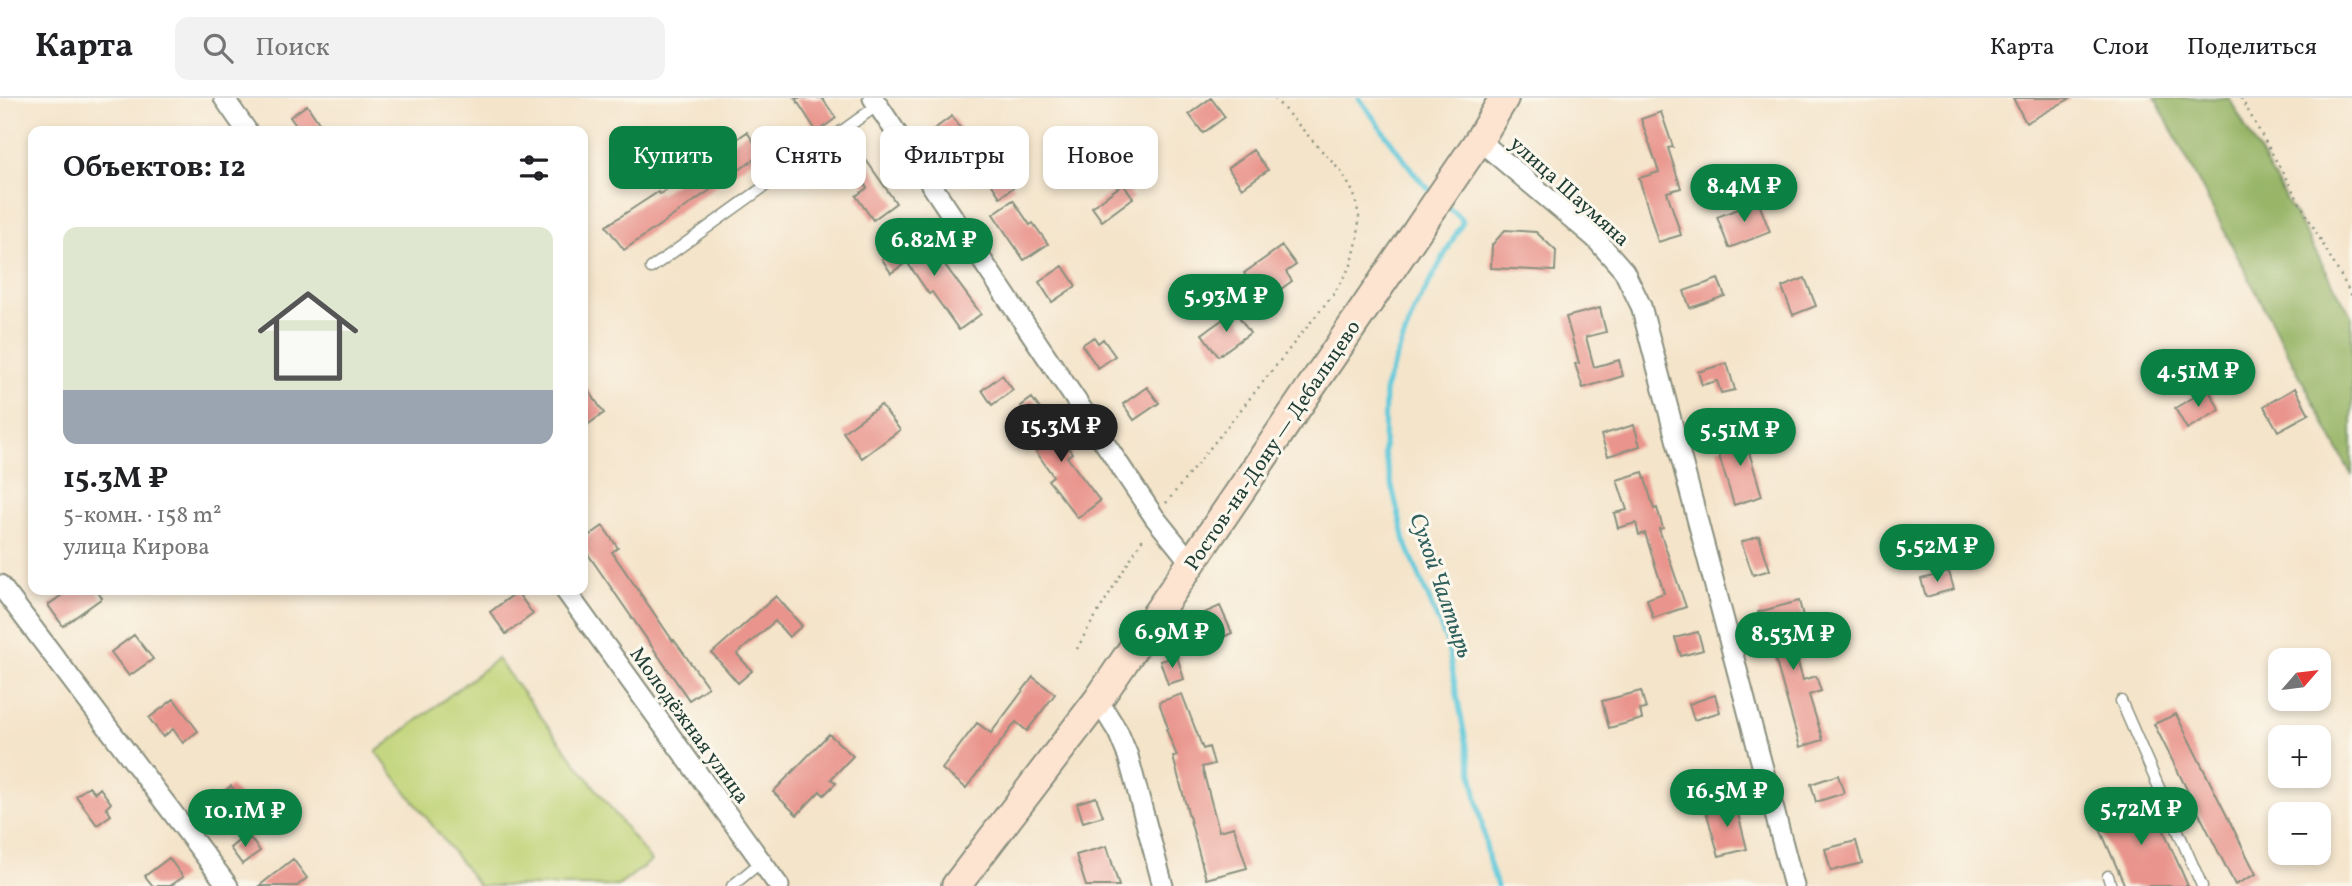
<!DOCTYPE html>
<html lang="ru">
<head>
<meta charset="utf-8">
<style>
	:root { --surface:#fff; --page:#f2f2f2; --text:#202124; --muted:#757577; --line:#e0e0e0; --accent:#0b8043 }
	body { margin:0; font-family:Vollkorn,serif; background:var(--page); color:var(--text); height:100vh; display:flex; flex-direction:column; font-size:26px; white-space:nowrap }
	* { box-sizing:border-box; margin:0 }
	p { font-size:23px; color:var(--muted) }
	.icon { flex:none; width:38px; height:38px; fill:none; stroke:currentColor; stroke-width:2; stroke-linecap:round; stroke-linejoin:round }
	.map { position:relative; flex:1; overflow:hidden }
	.panel { position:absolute; left:28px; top:28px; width:560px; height:469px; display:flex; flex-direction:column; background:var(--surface); border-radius:14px; box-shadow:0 4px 10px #0003 }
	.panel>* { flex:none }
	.top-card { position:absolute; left:609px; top:28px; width:665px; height:63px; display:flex; gap:14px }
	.needle { width:46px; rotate:62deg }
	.buttons { position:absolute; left:2268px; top:550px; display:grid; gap:14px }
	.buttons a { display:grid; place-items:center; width:63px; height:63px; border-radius:14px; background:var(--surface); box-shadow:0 4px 10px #0003; font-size:35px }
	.price { position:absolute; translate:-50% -60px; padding:0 16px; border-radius:24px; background:var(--accent); color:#fff; font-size:23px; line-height:46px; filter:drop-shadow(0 2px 4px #0008) }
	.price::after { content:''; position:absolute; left:50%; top:42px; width:21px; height:16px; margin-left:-10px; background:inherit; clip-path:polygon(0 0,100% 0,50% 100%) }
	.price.active { background:#222; color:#fff }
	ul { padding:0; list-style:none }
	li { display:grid; align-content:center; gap:14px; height:371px; padding:0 35px }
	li+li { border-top:2px solid var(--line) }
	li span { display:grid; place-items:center; height:217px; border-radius:14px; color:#555 }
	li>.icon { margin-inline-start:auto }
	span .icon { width:126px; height:126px; fill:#fffc; stroke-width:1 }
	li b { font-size:30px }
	h2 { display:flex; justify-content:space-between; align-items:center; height:84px; padding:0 35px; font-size:30px }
	.pill { padding:0 24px; border-radius:14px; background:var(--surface); box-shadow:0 4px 10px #0003; font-size:24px; line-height:63px }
	.pill.active { background:var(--accent); color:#fff }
	header { display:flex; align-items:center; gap:42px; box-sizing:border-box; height:98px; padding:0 35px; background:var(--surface); border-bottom:2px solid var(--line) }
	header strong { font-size:33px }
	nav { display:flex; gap:38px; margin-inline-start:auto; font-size:24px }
	.search { width:490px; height:63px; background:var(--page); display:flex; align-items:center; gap:18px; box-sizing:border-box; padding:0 24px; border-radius:14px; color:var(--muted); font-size:26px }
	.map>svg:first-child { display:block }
</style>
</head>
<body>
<header>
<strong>Карта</strong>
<div class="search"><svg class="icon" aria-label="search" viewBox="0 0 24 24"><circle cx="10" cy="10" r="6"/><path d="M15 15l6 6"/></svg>Поиск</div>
<nav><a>Карта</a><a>Слои</a><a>Поделиться</a></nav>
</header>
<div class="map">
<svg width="2352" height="788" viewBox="0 0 2352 788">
	<rect width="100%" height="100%" fill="#fbf7ec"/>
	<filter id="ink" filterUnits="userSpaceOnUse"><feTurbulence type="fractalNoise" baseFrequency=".0143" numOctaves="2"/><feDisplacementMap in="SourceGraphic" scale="14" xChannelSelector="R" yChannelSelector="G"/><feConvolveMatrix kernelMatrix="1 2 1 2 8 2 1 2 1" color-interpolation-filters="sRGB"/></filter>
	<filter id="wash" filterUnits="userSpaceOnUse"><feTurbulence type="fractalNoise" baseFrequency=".00686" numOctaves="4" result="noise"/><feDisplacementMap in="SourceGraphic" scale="28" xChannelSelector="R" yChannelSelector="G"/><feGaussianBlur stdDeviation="1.57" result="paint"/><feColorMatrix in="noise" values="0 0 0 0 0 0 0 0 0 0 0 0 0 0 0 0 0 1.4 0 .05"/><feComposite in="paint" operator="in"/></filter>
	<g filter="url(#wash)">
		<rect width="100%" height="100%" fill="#f4e4ca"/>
		<!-- green -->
		<path fill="#c0d377" stroke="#708856" stroke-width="2" d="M497 561 651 763 618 788H479L376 654Z"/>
		<!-- forest -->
		<path fill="#98b568" stroke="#5c794e" stroke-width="2" d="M2155 0H2229L2352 219V378Z"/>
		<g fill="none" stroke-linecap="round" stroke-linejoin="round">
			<!-- stream -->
			<path stroke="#5fc9db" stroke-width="5" d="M1359 0 1417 79 1432 94
				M1444 105 1463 123 1414 213 1385 290 1384 355 1405 443 1447 545 1489 763 1497 788"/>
		</g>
		<g id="blocks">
			<!-- building -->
			<path fill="#e9948c" d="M795 0H822L836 20 817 34Z
				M1211 0 1225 19 1203 35 1189 16Z
				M2013 0H2071L2026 25Z
				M307 7 321 28 313 33H300L290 19Z
				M1661 14 1673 49 1668 50 1681 90 1667 94 1681 137 1658 144 1639 80 1659 74 1641 21Z
				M952 18 963 34 945 48 933 32Z
				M980 32 998 57 993 60 1014 89 1000 99 964 44Z
				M747 34 762 56 624 152 606 128 658 94 660 96Z
				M857 49 896 105 873 122 856 98 867 90 844 58Z
				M1253 52 1268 72 1242 90 1228 70Z
				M1123 86 1133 100 1102 123 1092 109Z
				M1013 102 1030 127 1033 125 1048 146 1024 162 993 116Z
				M1758 103 1770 134 1729 150 1717 119Z
				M1505 132 1536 134 1556 153 1555 173 1491 170 1492 147Z
				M924 133 933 147 931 148 981 216 959 232 932 194 929 196 907 164 891 175 882 161Z
				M1282 148 1296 167 1286 174 1292 183 1274 196 1268 188 1258 195 1244 175Z
				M1063 168 1076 188 1052 204 1039 184Z
				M1805 180 1816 208 1793 217 1782 189Z
				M1718 181 1725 198 1690 210 1684 193Z
				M1600 210 1606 234 1586 239 1594 269 1619 262 1623 278 1583 290 1575 266 1579 265 1566 219Z
				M1235 213 1250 235 1218 258 1202 236Z
				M1094 239 1098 245 1103 241 1115 258 1098 270 1082 247Z
				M1727 265 1735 292 1721 295 1717 283 1702 287 1698 274Z
				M1002 277 1013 292 992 307 982 292Z
				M583 284 604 315 583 330Z
				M1147 289 1159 305 1134 322 1123 306Z
				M2295 290 2309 316 2278 333 2264 308Z
				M2208 291 2220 312 2187 331 2175 310Z
				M1032 300 1072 355 1067 359 1100 403 1078 420 1048 382 1053 378 1035 352 1046 344 1021 308Z
				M881 307 900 332 862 360 843 334Z
				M1634 327 1640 348 1608 358 1601 337Z
				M1749 330 1754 346 1747 347 1762 398 1734 407 1717 351 1732 346 1729 335Z
				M1643 374 1654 411 1657 410 1663 430 1659 431 1686 509 1653 520 1647 501 1664 495 1645 435 1639 437 1636 425 1618 430 1614 415 1627 412 1617 382Z
				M603 428 618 450 612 454 673 543 674 542 708 589 689 602 583 449V442Z
				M1759 438 1770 472 1753 477 1741 444Z
				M1949 474 1954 491 1926 499 1921 481Z
				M69 492H96L102 500 63 528 48 507Z
				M517 494 533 516 506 536 490 514Z
				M776 498 802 528 789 539 775 523 737 556 752 573 738 585 712 555Z
				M1799 503 1803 518 1786 523 1803 582 1816 578 1821 593 1809 597 1823 642 1800 649 1766 528 1762 529 1758 514Z
				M1220 508 1232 535 1215 543 1202 516Z
				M1698 534 1703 552 1681 558 1675 540Z
				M134 537 153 561 129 578 111 554Z
				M1177 558 1184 581 1168 586 1160 563Z
				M1033 579 1055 596 1027 633 1016 624 966 690 942 671 977 625 991 635Z
				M1641 593 1646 611 1640 612 1642 621 1609 630 1602 603Z
				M1182 596 1203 651 1209 649 1214 666 1202 669 1219 733 1234 729 1247 770 1206 781 1173 659 1177 658 1166 631 1168 630 1159 604Z
				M1715 597 1720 614 1694 622 1689 606Z
				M174 601 198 633 183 645 173 631 163 639 149 620Z
				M2176 616 2256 776 2235 787 2154 626Z
				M829 636 853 658 831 681 836 685 824 697 820 693 797 717 773 694Z
				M1838 677 1844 695 1816 704 1811 686Z
				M89 688 95 695 100 690 111 705 106 710 111 717 97 727 76 698Z
				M231 688 251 713 232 728 212 703Z
				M1096 699 1103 718 1083 724 1077 705Z
				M2149 699 2188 788H2125L2096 722Z
				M1735 704 1747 751 1719 758 1706 713Z
				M247 736 260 753 242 766 230 750Z
				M1856 743 1862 765 1831 773 1825 751Z
				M1107 748 1119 788H1086L1076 757Z
				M169 760 183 779 170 788H153L145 778Z
				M293 761 307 780 297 788H259Z"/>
		</g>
	</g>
	<g filter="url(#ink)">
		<use href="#blocks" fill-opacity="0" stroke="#8a907f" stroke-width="2"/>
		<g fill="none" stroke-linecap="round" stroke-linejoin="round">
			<!-- lane casing -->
			<g stroke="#8a907f" stroke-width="13">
				<path id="lane" d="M651 170 878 7
					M2121 603 2202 788
					M2108 778 2111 788
					M732 788 761 764"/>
			</g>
			<!-- street casing -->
			<g stroke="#8a907f" stroke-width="23">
				<path id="street" d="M224 0 247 33
					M873 0 1155 420 1192 466
					M1479 42 1595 140 1624 173 1641 208 1794 788
					M0 487 228 788
					M565 492 779 788
					M1098 602 1118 634 1128 658 1163 788"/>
			</g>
			<!-- secondary casing -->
			<g stroke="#8a907f" stroke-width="32">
				<path id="secondary" d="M956 788 1098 602 1479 42 1504 0"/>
			</g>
			<!-- path -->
			<path stroke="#8a907f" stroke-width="2.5" stroke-dasharray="2 5" stroke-linecap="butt" d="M2241 0 2352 198
				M1166 405 1335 194 1352 165 1358 139 1359 118 1354 96 1343 76 1274 0
				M1077 551 1086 534 1145 437"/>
			<!-- lane -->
			<use href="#lane" stroke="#fff" stroke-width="10"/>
			<!-- street -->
			<use href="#street" stroke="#fff" stroke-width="19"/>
			<!-- secondary -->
			<use href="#secondary" stroke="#fde4d1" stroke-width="28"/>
		</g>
	</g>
	<g text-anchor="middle" stroke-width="6" stroke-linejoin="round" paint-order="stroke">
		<!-- street labels -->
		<g font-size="21" fill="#1f3d34" stroke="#fbf7ec">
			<text transform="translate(1570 93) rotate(42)" y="7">улица Шаумяна</text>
			<text transform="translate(1272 347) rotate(-56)" y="7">Ростов-на-Дону — Дебальцево</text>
			<text transform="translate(690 627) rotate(54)" y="7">Молодёжная улица</text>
		</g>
		<!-- water labels -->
		<g font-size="23" font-style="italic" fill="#2f605e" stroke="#fbf7ec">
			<text transform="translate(1442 487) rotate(71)" y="8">Сухой Чалтырь</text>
		</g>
	</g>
</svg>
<div class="buttons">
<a><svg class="needle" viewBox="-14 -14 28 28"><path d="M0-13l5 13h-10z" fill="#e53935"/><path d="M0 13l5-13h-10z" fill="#757577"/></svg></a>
<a>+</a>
<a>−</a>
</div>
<b class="price" style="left:1744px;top:126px">8.4M ₽</b>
<b class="price" style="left:934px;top:180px">6.82M ₽</b>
<b class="price" style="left:1226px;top:236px">5.93M ₽</b>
<b class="price" style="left:2198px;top:311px">4.51M ₽</b>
<b class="price active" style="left:1061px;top:366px">15.3M ₽</b>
<b class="price" style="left:1740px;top:370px">5.51M ₽</b>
<b class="price" style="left:1937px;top:486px">5.52M ₽</b>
<b class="price" style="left:1172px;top:572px">6.9M ₽</b>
<b class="price" style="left:1793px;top:574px">8.53M ₽</b>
<b class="price" style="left:1727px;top:731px">16.5M ₽</b>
<b class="price" style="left:2141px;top:749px">5.72M ₽</b>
<b class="price" style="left:245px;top:751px">10.1M ₽</b>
<div class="top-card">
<a class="pill active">Купить</a>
<a class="pill">Снять</a>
<a class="pill">Фильтры</a>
<a class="pill">Новое</a>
</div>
<section class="panel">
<h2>Объектов: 12<svg class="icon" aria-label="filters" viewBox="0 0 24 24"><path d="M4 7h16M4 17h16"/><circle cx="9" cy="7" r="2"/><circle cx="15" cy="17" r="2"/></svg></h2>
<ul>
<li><span style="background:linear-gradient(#dfe7d0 75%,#9aa5b1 0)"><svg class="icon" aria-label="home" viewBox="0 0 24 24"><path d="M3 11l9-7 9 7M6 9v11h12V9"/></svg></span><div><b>15.3M ₽</b><p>5-комн. · 158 m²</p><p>улица Кирова</p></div></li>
</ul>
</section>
</div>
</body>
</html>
